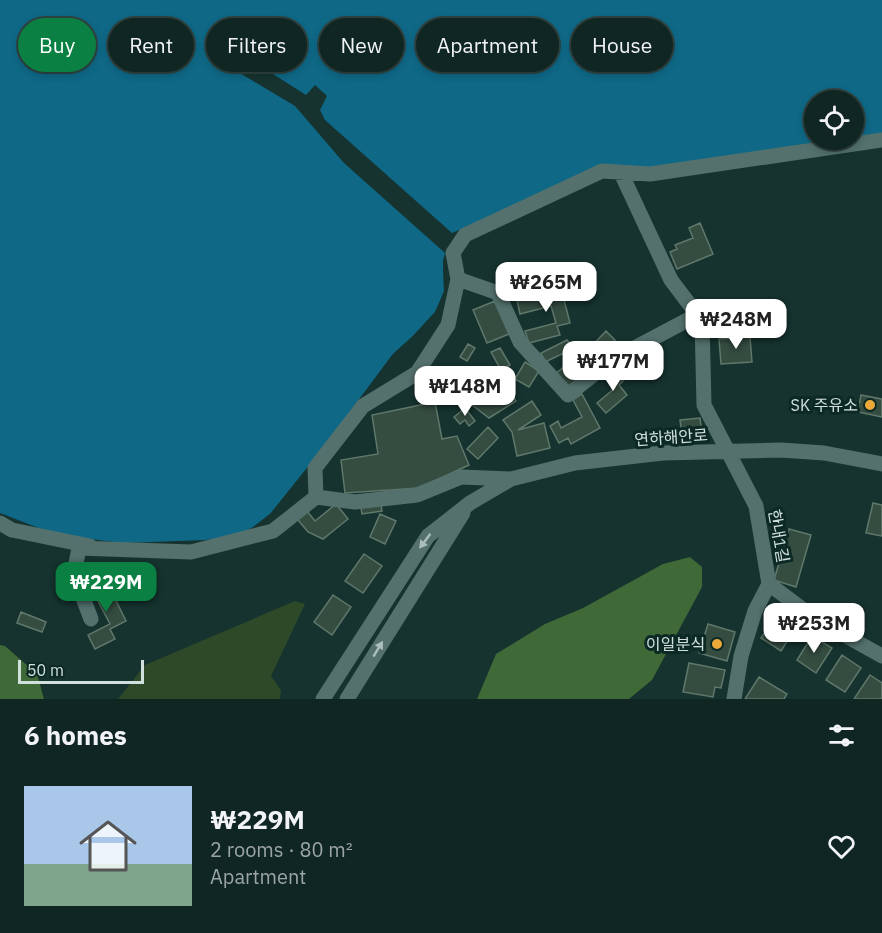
<!DOCTYPE html>
<html lang="en">
<head>
<meta charset="utf-8">
<style>
	:root { --surface:#102623; --page:#1e3230; --text:#f1f3f6; --muted:#9ca5a6; --line:#304341; --accent:#0b8043 }
	body { margin:0; font-family:"IBM Plex Sans","Noto Sans KR",sans-serif; background:var(--page); color:var(--text); height:100vh; display:flex; flex-direction:column; font-size:22px; white-space:nowrap }
	* { box-sizing:border-box; margin:0 }
	p { font-size:20px; color:var(--muted) }
	.icon { flex:none; width:33px; height:33px; fill:none; stroke:currentColor; stroke-width:2; stroke-linecap:round; stroke-linejoin:round }
	.map { position:relative; height:699px; overflow:hidden }
	.side { display:flex; flex-direction:column; background:var(--surface); flex:1 }
	.side>* { flex:none }
	.top-card { position:absolute; left:18px; top:18px; width:846px; height:54px; display:flex; gap:12px }
	.tools { position:absolute; left:804px; top:90px; display:grid; gap:12px }
	.tools a { display:grid; place-items:center; width:60px; height:60px; border-radius:50%; background:var(--surface); box-shadow:0 3px 9px #0003,0 0 0 2px var(--line); font-size:30px }
	.scale { position:absolute; left:18px; bottom:15px; width:126px; box-sizing:border-box; padding-left:6px; border:3px solid #d0e0dd; border-top:0; font-size:16px; line-height:21px; white-space:nowrap; color:#d0e0dd; -webkit-text-stroke:4px #0c2925; paint-order:stroke }
	.price { position:absolute; translate:-50% -51px; padding:0 14px; border-radius:12px; background:#fff; color:#222; font-size:20px; line-height:39px; filter:drop-shadow(0 2px 3px #0008) }
	.price::after { content:''; position:absolute; left:50%; top:36px; width:18px; height:14px; margin-left:-9px; background:inherit; clip-path:polygon(0 0,100% 0,50% 100%) }
	.price.active { background:var(--accent); color:#fff }
	ul { padding:0; list-style:none }
	li { display:flex; align-items:center; gap:18px; height:150px; padding:0 24px }
	li span { display:grid; place-items:center; flex:none; width:168px; height:120px; border-radius:0px; color:#555 }
	li>.icon { margin-inline-start:auto }
	span .icon { width:72px; height:72px; fill:#fffc; stroke-width:1 }
	li b { font-size:26px }
	h2 { display:flex; justify-content:space-between; align-items:center; height:72px; padding:0 24px; font-size:26px }
	.chip { padding:0 21px; border-radius:27px; background:var(--surface); box-shadow:0 3px 9px #0003,0 0 0 2px var(--line); font-size:21px; line-height:54px }
	.chip.active { background:var(--accent); color:#fff }
	.map>svg:first-child { display:block }
</style>
</head>
<body>
<div class="map">
<svg width="882" height="699" viewBox="0 0 882 699">
	<rect width="100%" height="100%" fill="#16332f"/>
	<!-- green -->
	<path fill="#2d4928" d="M295 601 305 604 271 676 281 690 280 699H118L145 665Z"/>
	<!-- forest -->
	<path fill="#3f6937" d="M690 557 702 567V587L652 680 629 699H477L496 654 545 624 583 608 663 564Z
		M0 645 5 646 37 674 44 699H0Z"/>
	<!-- water -->
	<path fill="#0e6886" fill-rule="evenodd" d="M0 0H882V137L656 169 627 168 527 202 453 233 443 261 444 291 442 299 435 312 413 336 393 354 319 453 271 513 253 527 237 536 205 540 123 543 82 538 44 530 0 513ZM814 100H854V140H814Z"/>
	<!-- pier -->
	<path fill="#16332f" d="M235 50 306 95 315 85 327 96 320 110 325 120 452 233 483 220 484 223 455 235 446 261 447 292 437 314 416 338 395 356 294 490 277 510 271 513 319 453 393 354 413 336 435 312 444 291 443 261 445 253 344 163 295 106 228 66Z"/>
	<!-- building -->
	<path fill="#354d41" stroke="#5f786b" stroke-width="1.5" d="M700 223 713 254 677 269 670 252 677 249 675 245 693 238 689 228Z
		M561 288 570 323 557 326 560 335 529 343 525 331 556 323 551 306 520 314 517 300Z
		M495 301 509 334 487 343 473 310Z
		M751 301V319L722 320V302Z
		M606 331 615 340 597 359 588 350Z
		M750 337 752 362 721 364 719 339Z
		M567 340 591 368 567 389 555 374 571 361 564 353 545 362 541 353Z
		M468 344 475 348 467 361 460 357Z
		M500 348 510 365 501 370 491 352Z
		M525 362 539 371 529 387 515 379Z
		M612 368 623 381 619 385 627 395 606 413 597 403 615 388 604 375Z
		M455 379 462 385 449 399 442 393Z
		M506 386 516 401 489 418 463 398 470 390 483 401Z
		M582 394 600 428 571 444 568 438 559 443 550 426 558 421 561 428 582 417 573 400Z
		M861 395 882 399V417L858 412Z
		M532 401 541 415 518 430 544 423 550 448 517 456 512 432 503 420Z
		M435 402 442 439 457 436 469 465 419 488 345 493 341 460 378 454 372 415Z
		M465 408 475 421 469 426 465 420 460 424 454 417Z
		M700 418 702 433 682 435 680 420Z
		M488 427 498 438 478 459 467 449Z
		M873 503 882 505V536L866 533Z
		M336 504 348 519 323 539 308 532 293 514 303 506 315 521Z
		M381 505 382 511 362 514 361 508Z
		M380 514 396 521 385 544 370 537Z
		M789 529 811 535 796 587 774 580Z
		M364 554 382 566 363 593 345 581Z
		M104 576 126 621 110 629 115 639 95 649 88 635 110 624 89 584Z
		M333 595 351 607 332 635 314 622Z
		M21 612 46 622 42 632 17 623Z
		M777 614 797 626 781 651 761 638Z
		M708 624 735 632 727 661 699 653Z
		M812 636 832 648 816 673 797 660Z
		M842 655 861 668 845 692 826 680Z
		M689 663 725 670 721 688 715 687 713 697 683 692Z
		M870 675 882 683V697L881 699H854Z
		M759 677 787 694 784 699H745Z"/>
	<g fill="none" stroke-linecap="round" stroke-linejoin="round">
		<!-- minor -->
		<path stroke="#54716d" stroke-width="15" d="M621 173 671 280 702 321 704 405 756 506 769 584 755 611 741 656 734 699
			M458 279 498 293 520 342 568 395 612 360 697 315
			M316 497 315 468 363 406 417 373 448 325 458 279 453 253 465 235 602 171 650 174 882 140
			M0 523 12 530 90 546
			M769 584 814 618 882 656
			M91 619 74 574 79 548 191 552 273 531 316 497 355 502 417 495 461 477 511 479
			M323 699 428 536 470 503 511 479 575 463 663 453 781 450 824 453 882 464
			M347 699 463 513"/>
	</g>
	<!-- one-way arrows -->
	<defs><path id="oneway-solid" d="M-6-.8H1V-3.2L6.5 0L1 3.2V.8H-6Z" transform="scale(1.5)"/></defs>
	<g fill="#abbfbb">
		<use href="#oneway-solid" transform="translate(425 541) rotate(127)"/>
		<use href="#oneway-solid" transform="translate(378 649) rotate(-59)"/>
	</g>
	<!-- markers -->
	<g fill="#eca93a" stroke="#0c2925" stroke-width="2">
		<circle cx="870" cy="405" r="6"/>
		<circle cx="717" cy="644" r="6"/>
	</g>
	<g text-anchor="middle" stroke-width="6" stroke-linejoin="round" paint-order="stroke">
		<!-- poi labels -->
		<g font-size="16" fill="#d0e0dd" stroke="#0c2925" text-anchor="end">
			<text x="858" y="411">SK 주유소</text>
			<text x="705" y="650">이일분식</text>
		</g>
		<!-- street labels -->
		<g font-size="16" fill="#d0e0dd" stroke="#0c2925">
			<text transform="translate(671 437) rotate(-4)" y="6">연하해안로</text>
			<text transform="translate(779 536) rotate(80)" y="6">한내1길</text>
		</g>
	</g>
</svg>
<div class="tools">
<a><svg class="icon" aria-label="locate" viewBox="0 0 24 24"><circle cx="12" cy="12" r="6"/><path d="M12 2v4M12 18v4M2 12h4M18 12h4"/></svg></a>
</div>
<div class="scale">50 m</div>
<b class="price" style="left:546px;top:313px">₩265M</b>
<b class="price" style="left:736px;top:350px">₩248M</b>
<b class="price" style="left:613px;top:392px">₩177M</b>
<b class="price" style="left:465px;top:417px">₩148M</b>
<b class="price active" style="left:106px;top:613px">₩229M</b>
<b class="price" style="left:814px;top:654px">₩253M</b>
<div class="top-card">
<a class="chip active">Buy</a>
<a class="chip">Rent</a>
<a class="chip">Filters</a>
<a class="chip">New</a>
<a class="chip">Apartment</a>
<a class="chip">House</a>
</div>
</div>
<section class="side">
<h2>6 homes<svg class="icon" aria-label="filters" viewBox="0 0 24 24"><path d="M4 7h16M4 17h16"/><circle cx="9" cy="7" r="2"/><circle cx="15" cy="17" r="2"/></svg></h2>
<ul>
<li><span style="background:linear-gradient(#a9c7e8 65%,#7fa58c 0)"><svg class="icon" aria-label="home" viewBox="0 0 24 24"><path d="M3 11l9-7 9 7M6 9v11h12V9"/></svg></span><div><b>₩229M</b><p>2 rooms · 80 m²</p><p>Apartment</p></div><svg class="icon" aria-label="heart" viewBox="0 0 24 24"><path d="M12 20l-8-8c-3-5 5-10 8-4 3-6 11-1 8 4z"/></svg></li>
</ul>
</section>
</body>
</html>
